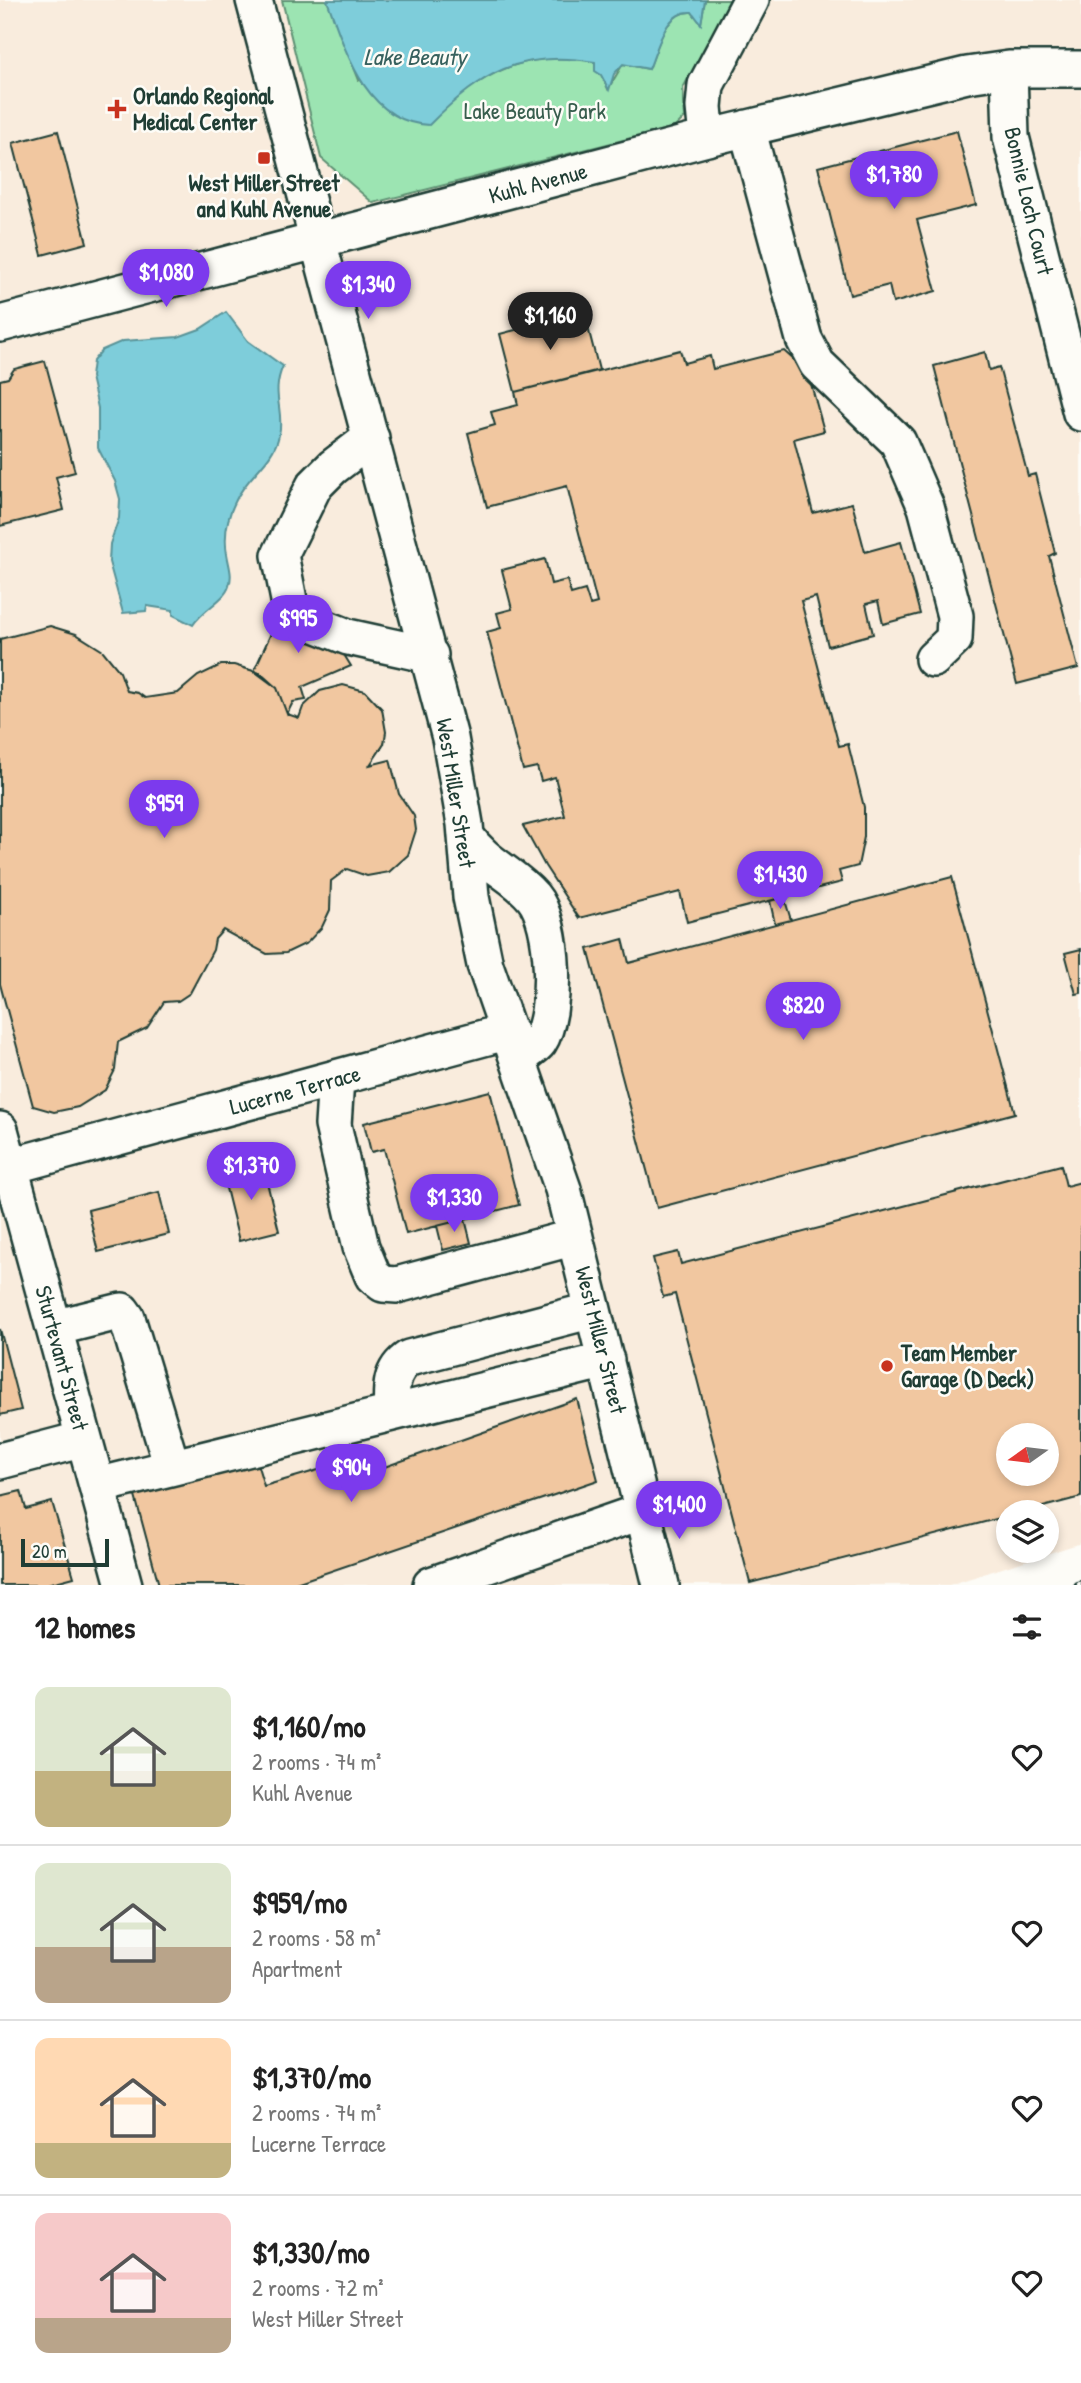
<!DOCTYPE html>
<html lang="en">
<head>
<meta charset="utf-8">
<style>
	:root { --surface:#fff; --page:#f2f2f2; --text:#222; --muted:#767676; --line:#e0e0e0; --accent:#7c3aed }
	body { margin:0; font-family:"Patrick Hand",sans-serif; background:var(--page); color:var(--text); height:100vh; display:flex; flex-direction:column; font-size:26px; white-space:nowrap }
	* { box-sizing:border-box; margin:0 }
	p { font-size:23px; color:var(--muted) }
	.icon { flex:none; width:38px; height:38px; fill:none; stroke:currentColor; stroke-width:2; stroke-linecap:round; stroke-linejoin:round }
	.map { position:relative; height:1585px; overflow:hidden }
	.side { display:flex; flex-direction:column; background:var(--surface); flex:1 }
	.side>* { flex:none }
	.needle { width:46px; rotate:256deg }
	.buttons { position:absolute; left:996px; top:1423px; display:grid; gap:14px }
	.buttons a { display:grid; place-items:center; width:63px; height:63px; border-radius:50%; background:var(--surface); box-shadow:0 4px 10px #0003; font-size:35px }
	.scale { position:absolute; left:21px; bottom:18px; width:88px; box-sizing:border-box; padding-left:7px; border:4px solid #1f3d34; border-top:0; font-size:19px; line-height:24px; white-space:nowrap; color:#1f3d34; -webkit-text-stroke:5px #fdfcf7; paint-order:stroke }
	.price { position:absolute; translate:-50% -60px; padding:0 16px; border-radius:24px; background:var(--accent); color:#fff; font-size:23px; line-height:46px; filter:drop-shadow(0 2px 4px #0008) }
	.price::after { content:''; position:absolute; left:50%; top:42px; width:21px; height:16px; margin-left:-10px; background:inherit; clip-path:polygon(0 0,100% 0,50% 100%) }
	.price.active { background:#222; color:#fff }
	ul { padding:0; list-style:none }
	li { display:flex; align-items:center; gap:21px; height:175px; padding:0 35px }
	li+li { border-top:2px solid var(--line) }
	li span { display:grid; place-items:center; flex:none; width:196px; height:140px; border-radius:14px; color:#555 }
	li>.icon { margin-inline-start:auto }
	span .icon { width:84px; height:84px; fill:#fffc; stroke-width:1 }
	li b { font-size:30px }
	h2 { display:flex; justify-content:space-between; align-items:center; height:84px; padding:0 35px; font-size:30px }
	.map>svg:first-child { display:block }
</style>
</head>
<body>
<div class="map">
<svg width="1081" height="1585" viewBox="0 0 1081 1585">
	<rect width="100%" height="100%" fill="#fdfcf7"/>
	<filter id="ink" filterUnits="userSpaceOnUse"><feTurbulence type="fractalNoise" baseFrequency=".0143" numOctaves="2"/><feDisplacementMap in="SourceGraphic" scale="14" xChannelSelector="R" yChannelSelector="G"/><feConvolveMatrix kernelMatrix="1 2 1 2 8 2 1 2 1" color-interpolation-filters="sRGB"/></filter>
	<g filter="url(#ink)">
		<!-- built -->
		<path fill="#f9ecdd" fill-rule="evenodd" d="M0 0H1081V1543L949 1585H0ZM1008 1435H1046V1474H1008ZM1008 1512H1046V1550H1008Z"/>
		<!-- green -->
		<path fill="#9ce4b2" stroke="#5e9073" stroke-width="2" d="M282 0H327L359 80 455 99C500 63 539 52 596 62L608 89 623 64 649 69C658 47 665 10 692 12L701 23 705 0H731L683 88 685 117 675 127 373 203 321 158Z"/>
		<!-- water -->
		<path fill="#7ecdda" stroke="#589398" stroke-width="2" d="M327 0H705L701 24 692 12C665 10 658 48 649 69L623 64 614 74 609 90 601 75 595 71V62C521 49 480 73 429 125 366 123 345 50 327 0Z
			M226 312 248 341 283 366C270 395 285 410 279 435 273 463 246 476 235 502 227 518 224 537 227 554 229 566 233 575 229 586 225 600 203 609 193 625L173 615V610L147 606 146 611 123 613 109 562 110 544 119 518 120 499 115 481 98 448V408L91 377 93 361 102 350 123 341 178 337 200 329Z"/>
		<!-- building -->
		<path fill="#f1c7a0" stroke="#1f3d34" stroke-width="2" fill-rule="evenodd" d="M58 131 87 243 42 255 13 143Z
			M957 131 976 205 917 220 936 291 893 303 889 285 850 295 818 167Z
			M584 312 599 370 515 392 500 334Z
			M680 350 684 363 710 356 713 369 784 351 795 361 811 384 824 431 794 439 813 513 852 503 865 552 901 542 920 614 883 624 878 601 866 604 873 634 828 646 816 597 801 601 839 746 848 744 864 807V837L858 866 839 871 842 882 687 922 680 892 579 918 545 866 523 826 565 816 555 777 541 781 537 767 523 770 487 632 501 628 497 613 512 609 502 570 545 559 551 584 567 580 571 594 585 590 590 605 597 603 567 486 487 507 468 433 495 425 491 412 518 405 515 392Z
			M985 352 989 370 999 367 1028 476 1035 474 1055 553 1049 556 1078 668 1017 684 934 366Z
			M45 361 75 472 56 477 64 510 0 526V380L8 378 14 369Z
			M286 600 331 634 351 666 302 687 306 700 293 702 287 714 277 688 254 671Z
			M50 626 76 634 103 651 120 672 127 691 138 693 145 698 178 693 198 676 221 665H234L260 673 277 688 287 714 299 718 303 707 320 691 343 685 365 691 382 709 386 732 384 744 370 765 390 760 399 794 414 816 416 830 408 855 389 872 367 876 347 869 331 881 330 910 322 927 307 943 286 953 267 954 223 930 215 939 213 950 190 993 178 1001 164 1002 147 1028 118 1042 115 1070 105 1090 78 1107 54 1112 33 1106 0 984V639Z
			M952 877 1015 1113 657 1208 588 949 623 939 629 963Z
			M784 897 791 920 775 924 770 901Z
			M1081 949V993L1076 994 1065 953Z
			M490 1091 519 1205 406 1234 384 1149 371 1152 364 1123Z
			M262 1162 279 1231 239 1241 222 1172Z
			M1061 1165 1066 1186 1081 1182V1497L1024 1512H1008V1516L750 1583 675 1294 663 1297 653 1258 678 1252 681 1264ZM1008 1435H1046V1474H1008Z
			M159 1192 169 1234 98 1252 88 1210Z
			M465 1219 471 1243 443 1250 437 1226Z
			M0 1329 21 1410 0 1415Z
			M577 1399 598 1480 290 1585H159L132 1485 253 1450 264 1486 349 1461 356 1477Z
			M21 1491 26 1509 52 1502 74 1577 44 1585H0V1496Z"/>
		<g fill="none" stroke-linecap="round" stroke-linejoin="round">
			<!-- minor casing -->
			<g stroke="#1f3d34" stroke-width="40">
				<path id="minor" d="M254 0 450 738 465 824 471 897 485 965 563 1189 661 1585
					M1009 69 1011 137 1081 413
					M747 128 804 339 817 364 898 442 926 507 955 616 954 639 933 659
					M707 138 704 107 706 85 751 0
					M0 324 707 138 967 75 1009 69H1081
					M371 438 333 467 314 486 280 555 292 615 348 637 430 655
					M466 836C485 865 513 873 533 897 555 923 558 1013 539 1042 535 1048 525 1053 518 1058
					M336 1079 333 1125 361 1247 373 1276 383 1284 397 1285 575 1237
					M0 1130 124 1585
					M0 1169 509 1031
					M54 1328 122 1311 127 1318 172 1467
					M392 1413C391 1391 389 1371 409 1358L593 1310
					M0 1461 84 1439
					M97 1486 606 1360
					M431 1585 643 1511"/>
			</g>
			<!-- minor -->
			<use href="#minor" stroke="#fdfcf7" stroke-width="35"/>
			<!-- rail casing -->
			<g stroke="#1f3d34" stroke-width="8">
				<path id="rail" d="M1077 1585 1081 1584"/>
			</g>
			<!-- rail -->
			<use href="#rail" stroke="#fdfcf7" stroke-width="5" stroke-dasharray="16" stroke-linecap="butt"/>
		</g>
	</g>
	<!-- markers -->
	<g fill="#c8321e" stroke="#fdfcf7" stroke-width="2.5">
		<path d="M113.5 98.5h7v7h7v7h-7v7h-7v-7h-7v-7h7z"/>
		<rect x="257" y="151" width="14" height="14" rx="3.5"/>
		<circle cx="887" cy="1366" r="7"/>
	</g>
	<g text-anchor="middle" stroke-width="5" stroke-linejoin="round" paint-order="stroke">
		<!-- poi labels -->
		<g font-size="23" font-weight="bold" fill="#1f3d34" stroke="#fdfcf7" text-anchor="start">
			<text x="133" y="104">Orlando Regional<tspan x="133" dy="26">Medical Center</tspan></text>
			<text x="264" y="191" text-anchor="middle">West Miller Street<tspan x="264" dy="26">and Kuhl Avenue</tspan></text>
			<text x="901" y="1361">Team Member<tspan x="901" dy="26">Garage (D Deck)</tspan></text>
		</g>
		<!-- park labels -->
		<g font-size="23" fill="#385e4d" stroke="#fdfcf7">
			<text x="535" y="119">Lake Beauty Park</text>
		</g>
		<!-- street labels -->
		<g font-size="23" fill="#1f3d34" stroke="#fdfcf7">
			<text transform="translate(538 183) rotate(-15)" y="8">Kuhl Avenue</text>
			<text transform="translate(1029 201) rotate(77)" y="8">Bonnie Loch Court</text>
			<text transform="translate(456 793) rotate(81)" y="8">West Miller Street</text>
			<text transform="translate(295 1090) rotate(-15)" y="8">Lucerne Terrace</text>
			<text transform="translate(601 1340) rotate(76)" y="8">West Miller Street</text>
			<text transform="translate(62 1358) rotate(75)" y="8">Sturtevant Street</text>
		</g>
		<!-- water labels -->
		<g font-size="24" font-style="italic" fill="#37615e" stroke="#fdfcf7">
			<text x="415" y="65">Lake Beauty</text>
		</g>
	</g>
</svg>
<div class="buttons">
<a><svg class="needle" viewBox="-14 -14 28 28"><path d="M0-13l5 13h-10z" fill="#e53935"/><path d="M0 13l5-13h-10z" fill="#767676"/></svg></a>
<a><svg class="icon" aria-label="layers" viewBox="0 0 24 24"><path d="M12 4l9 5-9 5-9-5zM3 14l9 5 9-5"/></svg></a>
</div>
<div class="scale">20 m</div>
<b class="price" style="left:894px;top:211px">$1,780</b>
<b class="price" style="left:166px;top:309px">$1,080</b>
<b class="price" style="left:368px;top:321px">$1,340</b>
<b class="price active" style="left:550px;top:352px">$1,160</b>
<b class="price" style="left:298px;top:655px">$995</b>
<b class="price" style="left:164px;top:840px">$959</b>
<b class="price" style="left:780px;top:911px">$1,430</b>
<b class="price" style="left:803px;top:1042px">$820</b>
<b class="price" style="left:251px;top:1202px">$1,370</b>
<b class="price" style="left:454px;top:1234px">$1,330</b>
<b class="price" style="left:351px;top:1504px">$904</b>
<b class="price" style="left:679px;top:1541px">$1,400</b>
</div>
<section class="side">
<h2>12 homes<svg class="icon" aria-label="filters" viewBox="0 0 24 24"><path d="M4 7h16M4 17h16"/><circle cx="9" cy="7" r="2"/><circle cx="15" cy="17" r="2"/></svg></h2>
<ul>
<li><span style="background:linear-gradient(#dfe7d0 60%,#c2b280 0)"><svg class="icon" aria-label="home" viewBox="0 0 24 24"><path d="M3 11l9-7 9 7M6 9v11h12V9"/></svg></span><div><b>$1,160/mo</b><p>2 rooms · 74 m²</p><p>Kuhl Avenue</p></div><svg class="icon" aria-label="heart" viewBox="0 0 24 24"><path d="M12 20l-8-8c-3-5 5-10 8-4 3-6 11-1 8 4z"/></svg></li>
<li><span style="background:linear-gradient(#dfe7d0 60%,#b9a48a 0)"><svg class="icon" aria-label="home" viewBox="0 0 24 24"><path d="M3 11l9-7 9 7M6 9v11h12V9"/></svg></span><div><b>$959/mo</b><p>2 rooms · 58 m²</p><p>Apartment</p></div><svg class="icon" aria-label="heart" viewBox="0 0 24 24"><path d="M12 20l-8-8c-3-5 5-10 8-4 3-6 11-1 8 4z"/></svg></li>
<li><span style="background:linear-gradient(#ffd9b3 75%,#c2b280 0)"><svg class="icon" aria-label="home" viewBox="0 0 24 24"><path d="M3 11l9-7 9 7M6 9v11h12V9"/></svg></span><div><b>$1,370/mo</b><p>2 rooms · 74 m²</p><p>Lucerne Terrace</p></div><svg class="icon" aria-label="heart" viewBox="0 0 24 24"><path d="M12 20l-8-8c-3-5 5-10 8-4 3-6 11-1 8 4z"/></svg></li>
<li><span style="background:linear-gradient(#f6c9c9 75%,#b9a48a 0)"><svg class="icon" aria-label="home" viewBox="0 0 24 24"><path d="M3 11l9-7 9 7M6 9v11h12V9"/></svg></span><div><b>$1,330/mo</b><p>2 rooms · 72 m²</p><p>West Miller Street</p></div><svg class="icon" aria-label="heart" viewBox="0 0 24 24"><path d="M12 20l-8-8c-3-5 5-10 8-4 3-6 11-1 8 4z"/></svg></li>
</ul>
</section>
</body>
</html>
